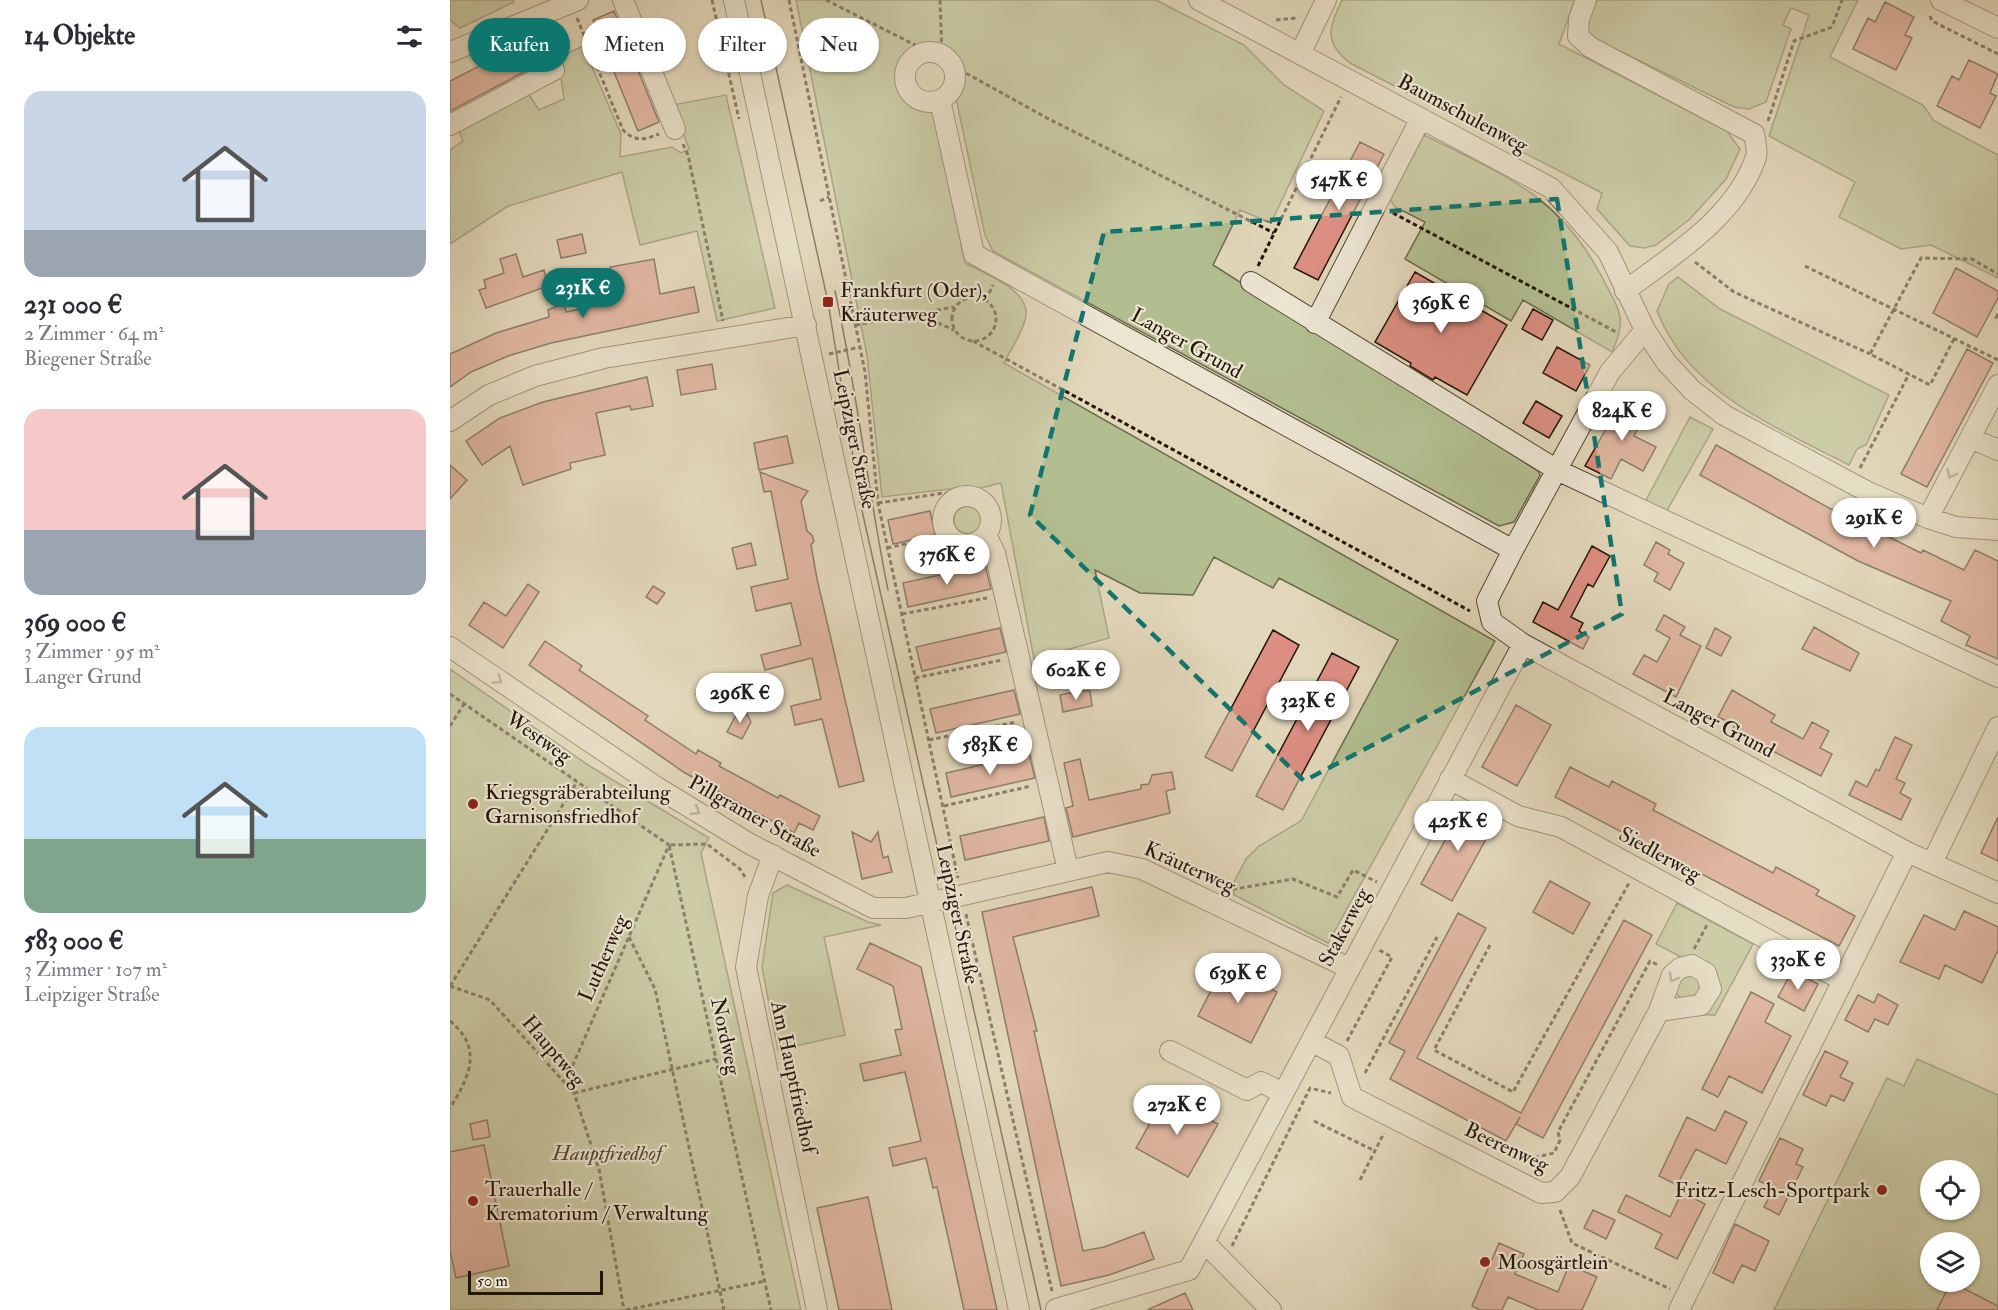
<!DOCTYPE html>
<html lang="de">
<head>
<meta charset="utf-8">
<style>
	:root { --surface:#fff; --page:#f2f2f3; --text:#2b2b33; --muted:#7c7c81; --accent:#0f766e }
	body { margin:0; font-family:"IM FELL Double Pica",serif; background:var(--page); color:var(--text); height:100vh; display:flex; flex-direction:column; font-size:22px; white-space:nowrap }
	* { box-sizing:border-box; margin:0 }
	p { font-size:20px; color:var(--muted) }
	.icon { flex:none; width:33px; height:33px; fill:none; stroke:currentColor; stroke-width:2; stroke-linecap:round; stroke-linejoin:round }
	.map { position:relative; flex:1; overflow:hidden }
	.details { display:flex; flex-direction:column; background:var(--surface); width:450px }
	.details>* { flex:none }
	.guide { position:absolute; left:18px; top:18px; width:570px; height:54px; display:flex; gap:12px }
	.tools { position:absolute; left:1470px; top:1160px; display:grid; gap:12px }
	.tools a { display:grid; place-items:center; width:60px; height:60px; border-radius:50%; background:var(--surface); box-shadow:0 2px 4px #0004; font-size:30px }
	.scale { position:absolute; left:18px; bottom:15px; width:135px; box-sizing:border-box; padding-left:6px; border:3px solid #24160a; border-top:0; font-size:16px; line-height:21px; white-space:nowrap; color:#24160a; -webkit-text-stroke:4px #ece5d2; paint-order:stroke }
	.price { position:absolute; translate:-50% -51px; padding:0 14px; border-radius:21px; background:#fff; color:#222; font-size:20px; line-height:39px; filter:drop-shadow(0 2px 3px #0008) }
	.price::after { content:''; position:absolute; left:50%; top:36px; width:18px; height:14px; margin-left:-9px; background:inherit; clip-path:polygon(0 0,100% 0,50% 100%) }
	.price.current { background:var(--accent); color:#fff }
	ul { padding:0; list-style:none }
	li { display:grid; align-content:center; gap:12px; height:318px; padding:0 24px }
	li span { display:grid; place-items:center; height:186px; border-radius:18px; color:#555 }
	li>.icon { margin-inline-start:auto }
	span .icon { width:108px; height:108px; fill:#fffc; stroke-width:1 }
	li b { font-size:26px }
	h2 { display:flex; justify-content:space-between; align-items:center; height:72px; padding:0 24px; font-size:26px }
	.pill { padding:0 21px; border-radius:27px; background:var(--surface); box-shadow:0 2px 4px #0004; font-size:21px; line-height:54px }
	.pill.current { background:var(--accent); color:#fff }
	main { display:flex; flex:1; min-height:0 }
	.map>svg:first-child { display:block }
</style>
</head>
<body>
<main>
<section class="details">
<h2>14 Objekte<svg class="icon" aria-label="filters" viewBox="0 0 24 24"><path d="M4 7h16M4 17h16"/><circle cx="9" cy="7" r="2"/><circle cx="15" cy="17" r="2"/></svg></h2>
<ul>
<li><span style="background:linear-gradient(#c9d6e8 75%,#9aa5b1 0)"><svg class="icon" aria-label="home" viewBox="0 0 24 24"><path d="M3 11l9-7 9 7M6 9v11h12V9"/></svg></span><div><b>231 000 €</b><p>2 Zimmer · 64 m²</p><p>Biegener Straße</p></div></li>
<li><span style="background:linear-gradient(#f6c9c9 65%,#9aa5b1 0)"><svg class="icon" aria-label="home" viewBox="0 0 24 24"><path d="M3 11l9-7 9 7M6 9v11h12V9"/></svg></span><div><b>369 000 €</b><p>3 Zimmer · 95 m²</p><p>Langer Grund</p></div></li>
<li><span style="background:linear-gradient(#bfe0f5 60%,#7fa58c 0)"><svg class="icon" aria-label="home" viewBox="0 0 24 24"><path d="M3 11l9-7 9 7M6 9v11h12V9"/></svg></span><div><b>583 000 €</b><p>3 Zimmer · 107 m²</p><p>Leipziger Straße</p></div></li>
</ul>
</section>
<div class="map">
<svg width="1548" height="1310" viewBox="0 0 1548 1310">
	<rect width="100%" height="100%" fill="#e2d7ba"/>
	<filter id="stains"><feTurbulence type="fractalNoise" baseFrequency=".00333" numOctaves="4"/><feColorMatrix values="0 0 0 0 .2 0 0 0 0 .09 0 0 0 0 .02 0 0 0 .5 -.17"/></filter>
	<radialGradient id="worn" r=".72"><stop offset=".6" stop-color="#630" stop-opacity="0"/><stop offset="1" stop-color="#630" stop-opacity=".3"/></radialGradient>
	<!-- green -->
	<path fill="#b2be90" stroke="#6b6a4d" stroke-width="1.5" fill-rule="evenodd" d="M0 0H63L64 2 10 28 0 20Z
		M346 0H706L794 45 834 85 874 111 821 223 790 210 763 265 1088 471 1090 475 1064 522 1049 526 543 251 535 235 506 98 510 77 506 58 485 46H471C466 50 457 55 453 61 438 86 463 107 484 114L515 263C535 274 584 291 575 320 571 335 561 349 554 363L1045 641 878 943 784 895 783 884 796 859 809 846 851 821 948 640 829 578 823 588 764 557 743 595 690 593 645 570 659 638 584 659 551 483 511 493 500 489 432 497 417 355Z
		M892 0H1125L1109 44 1277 131 1290 149 1276 179 1240 219 1206 245 1194 248 1180 246 1147 209 1152 193 900 63C873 42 879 28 892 0Z
		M1142 0H1408L1380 57 1473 105 1484 121 1548 155V278L1481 245 1451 249 1389 217 1405 182 1319 136 1359 15 1341 8 1333 25 1341 29 1316 102 1299 109 1284 107 1141 37 1136 29Z
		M133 46 171 134 170 157 222 147 231 153 239 149 223 105 276 95 325 308 267 321 247 231 190 245 172 172 58 206 0 244V150L13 141 7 127 76 90 89 110 114 99 108 58Z
		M974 135C1054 175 1110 195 1153 279 1169 311 1178 317 1162 352L1073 300 1061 321 955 259 975 222 945 207 940 200Z
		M1228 277 1270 309 1439 395 1416 445 1407 449 1399 465C1326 427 1239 393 1207 311L1219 284Z
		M1240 417 1263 429 1215 514 1194 504Z
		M504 520a14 14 0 1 1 28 0a14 14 0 1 1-28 0Z
		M0 669 138 765 259 838 251 853 351 1310H0Z
		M337 885 418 922 431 925 374 937 395 1035 328 1050 312 967 323 893Z
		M1227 903 1303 944 1265 1015H1254C1268 1000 1272 988 1265 969L1235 959 1206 944Z
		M1247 973 1253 995 1231 999 1225 991 1228 977Z
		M1467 1059 1548 1095V1310H1324L1437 1078 1454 1086ZM1480 1170H1520V1209H1480ZM1480 1242H1520V1281H1480Z"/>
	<!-- building -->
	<path fill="#dc8e82" stroke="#24160a" stroke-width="1.5" d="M1435 2 1464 17 1455 35 1462 38 1446 70 1403 49 1418 18 1425 22Z
		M164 11 209 122 188 131 143 20Z
		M78 41 89 64 0 111V81Z
		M1519 60 1548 74 1540 93 1546 96 1530 128 1487 106 1502 76 1509 80Z
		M910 142 934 154 868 280 844 268Z
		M132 234 136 253 111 258 107 240Z
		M66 254 73 277 94 270 98 286 36 308 29 290 36 288 34 280 54 273 50 259Z
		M204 259 210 294 244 287 249 312 101 343 58 356 21 372 0 387V354L46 333 99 317 98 310 114 303 116 312 167 301 160 267Z
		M1506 268 1548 291V298L1527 337 1483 313Z
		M965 272 1057 325 1017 395 985 377 983 380 960 366 961 363 925 342Z
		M1083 309 1103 320 1092 340 1072 329Z
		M1107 347 1140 365 1126 391 1093 373Z
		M1517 349 1543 363 1477 487 1451 474Z
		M262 364 266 389 231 395 227 370Z
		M197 377 203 406 181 410 180 406 146 413 155 455 120 463 121 469 73 485 60 446 32 465 16 441 50 418 93 402Z
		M1174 397 1198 410 1184 436 1206 447 1193 471 1171 459 1161 479 1135 466Z
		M1086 401 1112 416 1099 438 1073 423Z
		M337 436 343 463 309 470 304 443Z
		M1266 445 1431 537 1433 534 1471 553 1473 550 1514 570 1525 550 1548 561V659L1516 645 1520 636 1491 621 1501 601 1408 561 1250 475Z
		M0 465 17 480 0 499Z
		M310 472 358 491 351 501 357 531 362 535 364 541 361 545 367 579 414 781 389 787 372 719 345 725 341 706 371 699 362 658 315 670 311 655 351 645 341 603 306 611 301 587 338 579 321 491 314 492Z
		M480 511 485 535 443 544 438 520Z
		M1206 542 1220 550 1218 554 1234 563 1220 590 1204 581 1208 573 1194 565Z
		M301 543 306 565 287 569 282 548Z
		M1142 546 1160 556 1143 587 1138 584 1121 617 1133 623 1129 631 1139 637 1133 649 1083 622 1093 602 1108 610Z
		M535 565 541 589 458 607 453 583Z
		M78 584 89 592 53 648 19 625 34 602 56 616Z
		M203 586 215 593 207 604 196 597Z
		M1214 615 1235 627 1230 635 1251 646 1226 697 1183 674 1194 655 1207 662 1220 638 1206 630Z
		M1364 627 1409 653 1400 671 1352 649Z
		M550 628 556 652 472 671 466 647Z
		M1265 628 1281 637 1271 656 1256 648Z
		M823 630 849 645 782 771 755 757Z
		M95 641 132 666 129 670 198 716 195 720 246 754 248 750 271 763 269 766 328 798 330 795 370 816 363 830 349 823 344 833 235 773 79 665Z
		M882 653 909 667 833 810 806 796Z
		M254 680 267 688 259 702 246 694Z
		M564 690 570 714 486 733 480 709Z
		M1282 690 1325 715 1321 722 1353 739 1362 722 1379 731 1370 748 1382 754 1371 776 1282 730 1285 725 1268 717Z
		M629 691H640L642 706 613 712 610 695Z
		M292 704 301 722 292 739 277 732Z
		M1066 705 1101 725 1067 786 1032 767Z
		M1445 737 1462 745 1446 779 1455 783 1450 793 1461 799 1451 820 1399 795 1406 781 1417 787 1426 769 1429 771Z
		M579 754 585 778 501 797 496 773Z
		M630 759 639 800 691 789V785L699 784 702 775 722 772 725 789 716 791 720 813 623 837 616 808 623 806 614 763Z
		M1120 767 1159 787 1162 781 1206 804 1203 810 1323 873 1326 867 1369 890 1366 895 1405 916 1389 946 1105 797Z
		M1015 804 1046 821 1002 901 971 884Z
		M594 817 599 841 515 860 510 836Z
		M1548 817V861L1531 853Z
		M402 832 421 842 428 832 433 858 438 856 442 872 412 879Z
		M1100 881 1140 903 1123 934 1083 912Z
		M642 887 649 916 563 937 587 1031H584L633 1251 654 1247 694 1232 704 1259 659 1275 611 1286 532 912Z
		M1514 911 1548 927V950L1532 983 1495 965 1489 979 1450 962 1474 915 1505 930Z
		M1008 913 1036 928 967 1058 1071 1113 1174 920 1202 935 1093 1138 1066 1124 1070 1117 1056 1141 940 1079 955 1051 939 1043Z
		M420 943 471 967 547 1310H514L487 1187 483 1188 476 1158 443 1166 439 1148 471 1141 455 1072 414 1081 410 1064 451 1055 445 1030 452 1029 443 986 407 969Z
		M774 965 827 992 801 1043 748 1016Z
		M1342 971 1368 984 1354 1011 1328 997Z
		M1301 992 1324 1004 1315 1022 1341 1036 1312 1093 1279 1076 1268 1097 1252 1089Z
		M1428 994 1448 1005 1438 1025 1425 1019 1418 1032 1395 1020 1408 995 1424 1003Z
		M1375 1051 1398 1062 1390 1077 1403 1083 1394 1101 1381 1095 1376 1106 1353 1095Z
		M716 1095 768 1124 738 1177 686 1148Z
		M1275 1111 1297 1122 1276 1164 1246 1149 1227 1185 1209 1176 1237 1117 1265 1131Z
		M37 1120 40 1137 23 1140 20 1124Z
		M1330 1138 1353 1149 1346 1164 1353 1167 1329 1215 1314 1207 1324 1188 1309 1181Z
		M34 1145 59 1266 6 1278 0 1250V1152Z
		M1232 1192 1255 1204 1227 1259 1205 1248 1212 1234 1168 1212 1176 1195 1220 1217Z
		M418 1197 442 1310H389L367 1208Z
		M1143 1210 1165 1220 1156 1239 1134 1228Z
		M1285 1224 1319 1241 1305 1271 1292 1265 1283 1283 1263 1273Z
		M1049 1243 1074 1254 1065 1274 1108 1292 1119 1265 1147 1277 1132 1310H1088L1058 1297 1052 1310H1030L1022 1306Z
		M1501 1282 1548 1306V1310H1487Z
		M735 1293 743 1310H697Z"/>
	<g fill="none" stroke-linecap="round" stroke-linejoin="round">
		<!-- minor casing -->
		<g stroke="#544636" stroke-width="22">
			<path id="minor" d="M173 0 225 129
				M284 0 569 1310
				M749 0 1101 188 1158 252 1195 330 1216 362 1242 390 1274 415 1418 492 1478 518 1506 527 1548 530
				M1136 0 1129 19 1128 36 1140 47 1304 134C1305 141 1308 151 1306 157 1286 217 1223 255 1175 291
				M1491 0 1548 28
				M455 77a25 25 0 1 1 50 0a25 25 0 1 1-50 0Z
				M0 52 128 0
				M851 52 876 0
				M490 100 524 254 1063 550
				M0 125 104 70 84 18
				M801 282 1107 470 1548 677
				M865 323 971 118
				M1195 330 1160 372 1063 550 1037 601 1042 622 1073 644 1457 852 1548 893
				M0 421 39 395 85 376 154 358 356 325
				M1520 438 1548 450
				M493 520a24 24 0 1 1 48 0a24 24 0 1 1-48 0Z
				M1478 518 1548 385
				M536 535 545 553 618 870
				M0 647 208 788 300 844 423 908H456L658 862 692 869 899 968
				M1000 779 1068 816 1111 827 1392 980
				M323 855 308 896 296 967 367 1310
				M1482 863 1548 727
				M861 1041 889 1056 902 1097 1091 1193 1105 1192 1120 1177 1209 1011 1222 975 1230 968 1242 965 1256 973 1261 989 1251 1005 1209 1011
				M720 1051 797 1090 811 1082 833 1093
				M754 1242 821 1310
				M606 1309 739 1270 1073 644
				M1229 1310 1457 852"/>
		</g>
		<!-- path -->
		<path stroke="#24160a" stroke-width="3" stroke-dasharray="4.5 3" stroke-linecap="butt" d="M262 0 289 119
			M339 0 415 372 428 503 508 878
			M376 0 477 51
			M490 0 492 54
			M1480 16 1482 21 1548 54
			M127 18 173 130C185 142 194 140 209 134
			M826 20 846 18
			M503 66 597 118 824 233
			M1318 121 1344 41 1382 27 1392 0
			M233 144 238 155 273 321
			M370 201 379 197
			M943 213 1168 333
			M1245 262 1284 292 1420 354
			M808 266 891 97
			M1355 266 1548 360
			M502 319a22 22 0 1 1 44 0a22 22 0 1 1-44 0Z
			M536 300 543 285
			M395 314 406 325 504 307
			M467 314 504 330
			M1548 314 1546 318 1548 319
			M1504 339 1480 385 1420 354 1471 258 1522 259 1548 274
			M523 341 1020 611
			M379 354 410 347
			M1410 468 1459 374
			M428 503 494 493 513 496
			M437 548 496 535
			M452 614 537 598
			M465 678 552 660
			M0 694 219 845 115 1083
			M0 726 14 704
			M479 740 566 722
			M494 806 581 786
			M295 877 290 869 257 844 219 845 321 1310
			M776 885 785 889 843 879 887 897 903 870 927 882
			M516 914 602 1291
			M179 937 205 989 274 1310
			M1040 945 984 1050 1063 1092 1179 883
			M1244 949 1257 925
			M0 986 40 1000 124 1093 149 1169 174 1310
			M0 986 127 782
			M0 1021C33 1048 20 1076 0 1108
			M897 1041 942 957 929 950
			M915 1073 987 937
			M124 1093 266 1059
			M864 1121 925 1151
			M1070 1161 1104 1153 1110 1140 1108 1132 1200 961 1208 965
			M910 1180 934 1133
			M1110 1210 1122 1243 1220 1289
			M782 1246 860 1088 881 1093
			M176 1310 315 1281"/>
		<!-- minor -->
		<use href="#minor" stroke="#ece5d2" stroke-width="20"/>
		<!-- tram -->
		<path stroke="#24160a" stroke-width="1.5" d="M311 0 378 302 411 506 591 1310
			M385 291C407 390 418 491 438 590"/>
	</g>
	<!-- one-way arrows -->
	<defs><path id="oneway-chevron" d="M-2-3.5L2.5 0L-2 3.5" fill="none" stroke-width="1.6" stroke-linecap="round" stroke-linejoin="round" transform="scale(1.5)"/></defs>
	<g stroke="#928878">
		<use href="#oneway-chevron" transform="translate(1501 474) rotate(118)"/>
		<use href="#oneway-chevron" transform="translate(48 680) rotate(35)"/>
		<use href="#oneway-chevron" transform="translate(246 811) rotate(31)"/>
		<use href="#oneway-chevron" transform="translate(1223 978) rotate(120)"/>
	</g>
	<!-- marked area -->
	<path d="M0 0H1548V1310H0ZM1107 199 1172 614 854 781 580 515 654 232Z" fill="#e2d7ba" fill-opacity=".55" fill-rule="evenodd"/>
	<path fill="none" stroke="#0f766e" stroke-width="4.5" stroke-dasharray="12 8" stroke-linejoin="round" d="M1107 199 1172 614 854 781 580 515 654 232Z"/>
	<!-- markers -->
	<g fill="#8f2418" stroke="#ece5d2" stroke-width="2">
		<rect x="372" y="296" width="12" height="12" rx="3"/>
		<circle cx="23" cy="804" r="6"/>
		<circle cx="1432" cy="1190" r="6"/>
		<circle cx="23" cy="1201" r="6"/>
		<circle cx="1035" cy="1262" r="6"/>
	</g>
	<g text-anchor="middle" stroke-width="4.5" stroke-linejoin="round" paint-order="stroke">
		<!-- street labels -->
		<g font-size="21" fill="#24160a" stroke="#ece5d2">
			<text transform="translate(1013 113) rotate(28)" y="7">Baumschulenweg</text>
			<text transform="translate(737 343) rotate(29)" y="7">Langer Grund</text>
			<text transform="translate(405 439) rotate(78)" y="7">Leipziger Straße</text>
			<text transform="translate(1269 723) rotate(28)" y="7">Langer Grund</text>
			<text transform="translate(89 737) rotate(35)" y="7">Westweg</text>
			<text transform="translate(305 816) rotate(29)" y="7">Pillgramer Straße</text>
			<text transform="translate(1210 854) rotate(29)" y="7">Siedlerweg</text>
			<text transform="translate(740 867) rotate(24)" y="7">Kräuterweg</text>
			<text transform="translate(508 914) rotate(78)" y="7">Leipziger Straße</text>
			<text transform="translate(894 927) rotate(-62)" y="7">Stakerweg</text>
			<text transform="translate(153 958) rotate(-66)" y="7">Lutherweg</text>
			<text transform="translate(276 1036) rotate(78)" y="7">Nordweg</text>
			<text transform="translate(104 1051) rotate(50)" y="7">Hauptweg</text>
			<text transform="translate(344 1077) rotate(78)" y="7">Am Hauptfriedhof</text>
			<text transform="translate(1057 1147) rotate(25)" y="7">Beerenweg</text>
		</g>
		<!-- poi labels -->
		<g font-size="21" fill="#24160a" stroke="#ece5d2" text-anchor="start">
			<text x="390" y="297">Frankfurt (Oder),<tspan x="390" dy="24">Kräuterweg</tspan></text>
			<text x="35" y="799">Kriegsgräberabteilung<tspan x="35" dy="24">Garnisonsfriedhof</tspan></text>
			<text x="35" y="1196">Trauerhalle /<tspan x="35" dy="24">Krematorium / Verwaltung</tspan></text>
			<text x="1420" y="1197" text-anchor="end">Fritz-Lesch-Sportpark</text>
			<text x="1047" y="1269">Moosgärtlein</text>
		</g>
		<!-- park labels -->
		<g font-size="21" font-style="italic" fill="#4f4832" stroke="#ece5d2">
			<text x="157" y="1160">Hauptfriedhof</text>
		</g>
	</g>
	<rect width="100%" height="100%" filter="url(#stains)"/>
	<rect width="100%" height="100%" fill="url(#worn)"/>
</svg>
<div class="tools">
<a><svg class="icon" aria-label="locate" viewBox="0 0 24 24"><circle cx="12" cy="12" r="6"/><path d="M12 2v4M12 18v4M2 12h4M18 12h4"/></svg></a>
<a><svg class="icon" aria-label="layers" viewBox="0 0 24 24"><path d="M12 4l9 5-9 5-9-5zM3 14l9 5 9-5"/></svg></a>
</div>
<div class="scale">50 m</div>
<b class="price" style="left:889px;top:211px">547K €</b>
<b class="price current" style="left:133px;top:319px">231K €</b>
<b class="price" style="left:991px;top:334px">369K €</b>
<b class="price" style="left:1172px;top:442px">824K €</b>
<b class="price" style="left:1424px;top:549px">291K €</b>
<b class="price" style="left:497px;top:586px">376K €</b>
<b class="price" style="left:626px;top:701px">602K €</b>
<b class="price" style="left:290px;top:724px">296K €</b>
<b class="price" style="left:858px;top:732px">323K €</b>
<b class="price" style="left:540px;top:776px">583K €</b>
<b class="price" style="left:1008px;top:852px">425K €</b>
<b class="price" style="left:1348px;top:991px">330K €</b>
<b class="price" style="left:788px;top:1004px">639K €</b>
<b class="price" style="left:727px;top:1136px">272K €</b>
<div class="guide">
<a class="pill current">Kaufen</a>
<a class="pill">Mieten</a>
<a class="pill">Filter</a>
<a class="pill">Neu</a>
</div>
</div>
</main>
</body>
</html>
